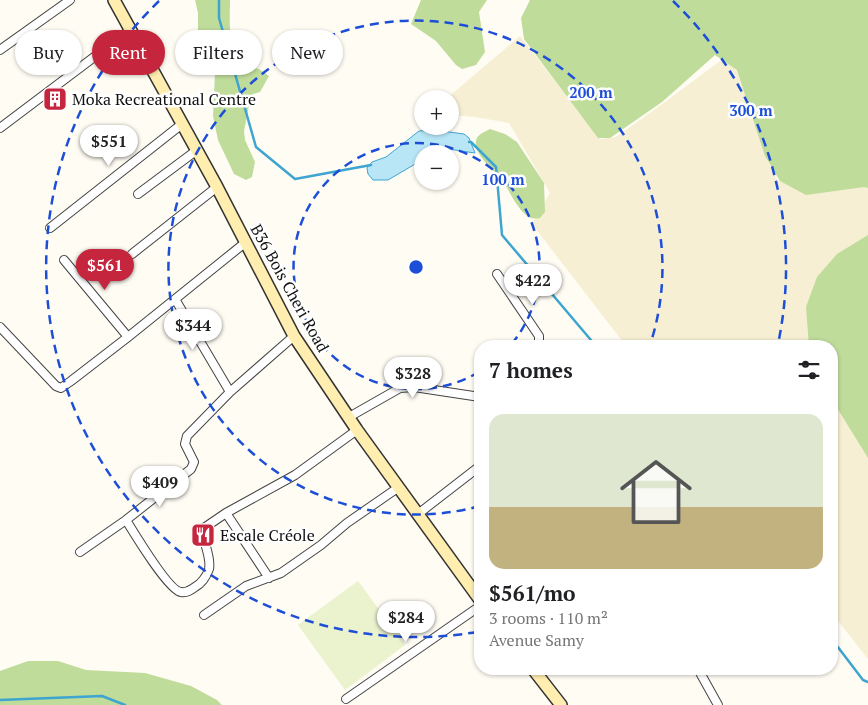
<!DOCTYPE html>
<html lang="en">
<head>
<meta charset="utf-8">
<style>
	:root { --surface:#fff; --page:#f2f2f2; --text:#202124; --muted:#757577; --line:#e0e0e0; --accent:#c5253d }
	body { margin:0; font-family:"PT Serif",serif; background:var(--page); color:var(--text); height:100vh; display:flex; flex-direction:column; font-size:19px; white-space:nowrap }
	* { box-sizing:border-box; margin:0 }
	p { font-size:16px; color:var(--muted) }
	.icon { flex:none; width:28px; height:28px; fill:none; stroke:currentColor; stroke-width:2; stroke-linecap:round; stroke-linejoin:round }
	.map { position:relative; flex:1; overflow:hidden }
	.sheet { position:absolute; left:474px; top:340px; width:364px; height:335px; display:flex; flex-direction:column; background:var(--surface); border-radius:20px; box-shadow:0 1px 4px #0004 }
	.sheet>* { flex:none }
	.top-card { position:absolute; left:15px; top:30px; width:384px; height:45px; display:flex; gap:10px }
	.controls { position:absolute; left:414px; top:90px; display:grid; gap:10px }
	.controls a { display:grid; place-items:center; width:45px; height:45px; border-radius:50%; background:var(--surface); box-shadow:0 1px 4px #0004; font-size:25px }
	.price { position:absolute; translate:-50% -42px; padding:0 11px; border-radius:18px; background:#fff; color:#222; font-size:16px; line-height:32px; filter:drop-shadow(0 1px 2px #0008) }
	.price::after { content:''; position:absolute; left:50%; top:30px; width:15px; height:11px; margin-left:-8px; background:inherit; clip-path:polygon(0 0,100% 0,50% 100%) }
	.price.on { background:var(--accent); color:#fff }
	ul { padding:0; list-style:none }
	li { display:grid; align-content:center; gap:10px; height:265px; padding:0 15px }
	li+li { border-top:1px solid var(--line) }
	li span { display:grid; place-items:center; height:155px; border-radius:15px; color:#555 }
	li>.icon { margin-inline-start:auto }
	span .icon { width:90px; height:90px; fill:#fffc; stroke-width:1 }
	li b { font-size:21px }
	h2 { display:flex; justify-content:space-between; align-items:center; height:60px; padding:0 15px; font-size:21px }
	.tag { padding:0 18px; border-radius:22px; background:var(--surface); box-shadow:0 1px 4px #0004; font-size:18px; line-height:45px }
	.tag.on { background:var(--accent); color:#fff }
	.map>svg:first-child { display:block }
</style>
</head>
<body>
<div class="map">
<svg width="868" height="705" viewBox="0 0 868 705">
	<rect width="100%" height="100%" fill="#fffcf4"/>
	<!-- farmland -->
	<path fill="#f6efd3" d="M520 36 600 139 616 137 665 102 724 58 739 71 766 157 776 179 804 192 868 186V238L812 346H626L532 224 550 193 509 123 475 117 450 115V99H446Z
		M831 387 868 447V659L831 612Z"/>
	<!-- forest -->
	<path fill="#bfdc9b" d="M195 0H230C230 17 227 48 241 61 247 66 253 67 259 69 262 71 266 74 269 76L260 92 253 94 250 100 244 131 245 140 255 162 252 177 246 180 234 174 218 140 213 116 215 73 198 43V13Z
		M421 0H487L479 12 485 52 476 65 462 69 456 65 436 41 411 24Z
		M530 0H868V188L864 187 806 195 780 181 765 156 737 70 715 55 662 102 610 138H598L524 39 521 18Z
		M490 129 505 134 517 142 544 183 545 212 540 218C533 219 530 219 525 214 515 205 511 193 503 182 496 172 473 154 476 141 477 134 485 132 490 129Z
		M868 235V458L831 398V346H809L806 307 817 277 837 254Z
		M28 661H58L86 670 145 673 191 686 217 700 222 705H0V671Z"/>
	<!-- pitch -->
	<path fill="#eaf2ce" d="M358 581 405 645 345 690 298 625Z"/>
	<!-- water -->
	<path fill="#b8e6f7" stroke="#3da5d0" d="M435 130 464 134 469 138 475 153 441 148 432 154H422V160L388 180H373L368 174 367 168 372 162 386 157 419 131Z"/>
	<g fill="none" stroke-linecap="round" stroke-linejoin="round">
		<!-- stream -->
		<path stroke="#3da5d0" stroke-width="2.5" d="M219 0V18L256 147 295 179 371 165
			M469 142H471L496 167 502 235 596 346
			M831 638 863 680 868 682
			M0 700 102 696 125 705"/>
		<!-- street casing -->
		<g stroke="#444" stroke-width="10">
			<path id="street" d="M0 50 70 0
				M0 128 130 30
				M138 194 197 150
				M50 228 182 124
				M132 254 217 187
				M64 260 128 337
				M497 274 539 336V346
				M175 299 230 392
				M0 327 56 386 61 388 71 381 128 337 246 242
				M349 417 400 388 414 387 480 397
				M226 513 269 578
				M418 514 480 466
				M126 520C134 533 169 591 181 592 187 593 191 590 195 587 201 584 207 576 209 569 212 556 200 537 204 528L226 513 295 475 357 430
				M80 552 126 520 191 469 194 462 185 444 187 436 230 392 294 336
				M204 615 246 586 281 573 321 545 347 523 399 487
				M698 669 718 705
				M346 699 480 606"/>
		</g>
		<!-- secondary casing -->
		<g stroke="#333" stroke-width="14">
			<path id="secondary" d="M114 0 217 187 294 336 357 430 480 600
				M533 669 561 705"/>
		</g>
		<!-- street -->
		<use href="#street" stroke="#fff" stroke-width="8"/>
		<!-- secondary -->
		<use href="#secondary" stroke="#ffeeaf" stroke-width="11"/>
	</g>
	<!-- distance rings -->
	<g fill="none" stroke="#1d4ed8" stroke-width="2.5" stroke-dasharray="9 6">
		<path d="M479 372A123 123 0 1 1 510 346"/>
		<path d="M480 506A247 247 0 1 1 650 345"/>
		<path d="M477 632A370 370 0 0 1 159 1M673 1A370 370 0 0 1 778 344"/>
	</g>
	<!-- icons -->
	<defs>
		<g id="building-square" transform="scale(1.25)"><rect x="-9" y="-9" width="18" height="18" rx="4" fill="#c5253d" stroke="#fff"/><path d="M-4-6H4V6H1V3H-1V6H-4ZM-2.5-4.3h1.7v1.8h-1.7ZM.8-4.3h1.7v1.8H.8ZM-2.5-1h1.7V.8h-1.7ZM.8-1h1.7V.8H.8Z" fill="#fff"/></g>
		<g id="restaurant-square" transform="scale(1.25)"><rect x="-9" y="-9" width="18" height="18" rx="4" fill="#c5253d" stroke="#fff"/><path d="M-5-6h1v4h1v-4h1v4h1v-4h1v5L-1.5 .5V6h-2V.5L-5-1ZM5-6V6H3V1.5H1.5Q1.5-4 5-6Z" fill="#fff"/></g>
	</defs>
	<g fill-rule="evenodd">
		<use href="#building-square" x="55" y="99"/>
		<use href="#restaurant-square" x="203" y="535"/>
	</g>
	<g text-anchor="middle" stroke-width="5" stroke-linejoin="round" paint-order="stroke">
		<!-- poi labels -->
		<g font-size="16" fill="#111" stroke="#fff" text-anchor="start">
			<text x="72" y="105">Moka Recreational Centre</text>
			<text x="220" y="541">Escale Créole</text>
		</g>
		<!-- street labels -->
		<g font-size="16" fill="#111" stroke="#fff">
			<text transform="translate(290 288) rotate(61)" y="6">B36 Bois Cheri Road</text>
		</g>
	</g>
	<circle cx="416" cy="267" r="8" fill="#1d4ed8" stroke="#fff" stroke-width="2.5"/>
	<g font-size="15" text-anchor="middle" font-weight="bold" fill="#1d4ed8" stroke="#fff" stroke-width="5" stroke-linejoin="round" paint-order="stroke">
		<text x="591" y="98">200 m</text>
		<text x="751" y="116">300 m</text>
		<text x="503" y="185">100 m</text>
	</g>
</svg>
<div class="controls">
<a>+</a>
<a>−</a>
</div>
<b class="price" style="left:109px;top:167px">$551</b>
<b class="price on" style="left:105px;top:291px">$561</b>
<b class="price" style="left:533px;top:306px">$422</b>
<b class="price" style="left:193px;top:351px">$344</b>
<b class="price" style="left:413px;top:399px">$328</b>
<b class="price" style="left:160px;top:508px">$409</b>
<b class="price" style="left:406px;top:643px">$284</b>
<div class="top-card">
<a class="tag">Buy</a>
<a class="tag on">Rent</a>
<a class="tag">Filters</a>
<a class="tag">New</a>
</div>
<section class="sheet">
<h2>7 homes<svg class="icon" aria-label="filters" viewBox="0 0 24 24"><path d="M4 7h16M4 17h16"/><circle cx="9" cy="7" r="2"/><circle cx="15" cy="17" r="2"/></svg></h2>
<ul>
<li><span style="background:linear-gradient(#dfe7d0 60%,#c2b280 0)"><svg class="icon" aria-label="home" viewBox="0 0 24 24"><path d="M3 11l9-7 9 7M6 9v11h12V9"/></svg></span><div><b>$561/mo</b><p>3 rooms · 110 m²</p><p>Avenue Samy</p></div></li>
</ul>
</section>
</div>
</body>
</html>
